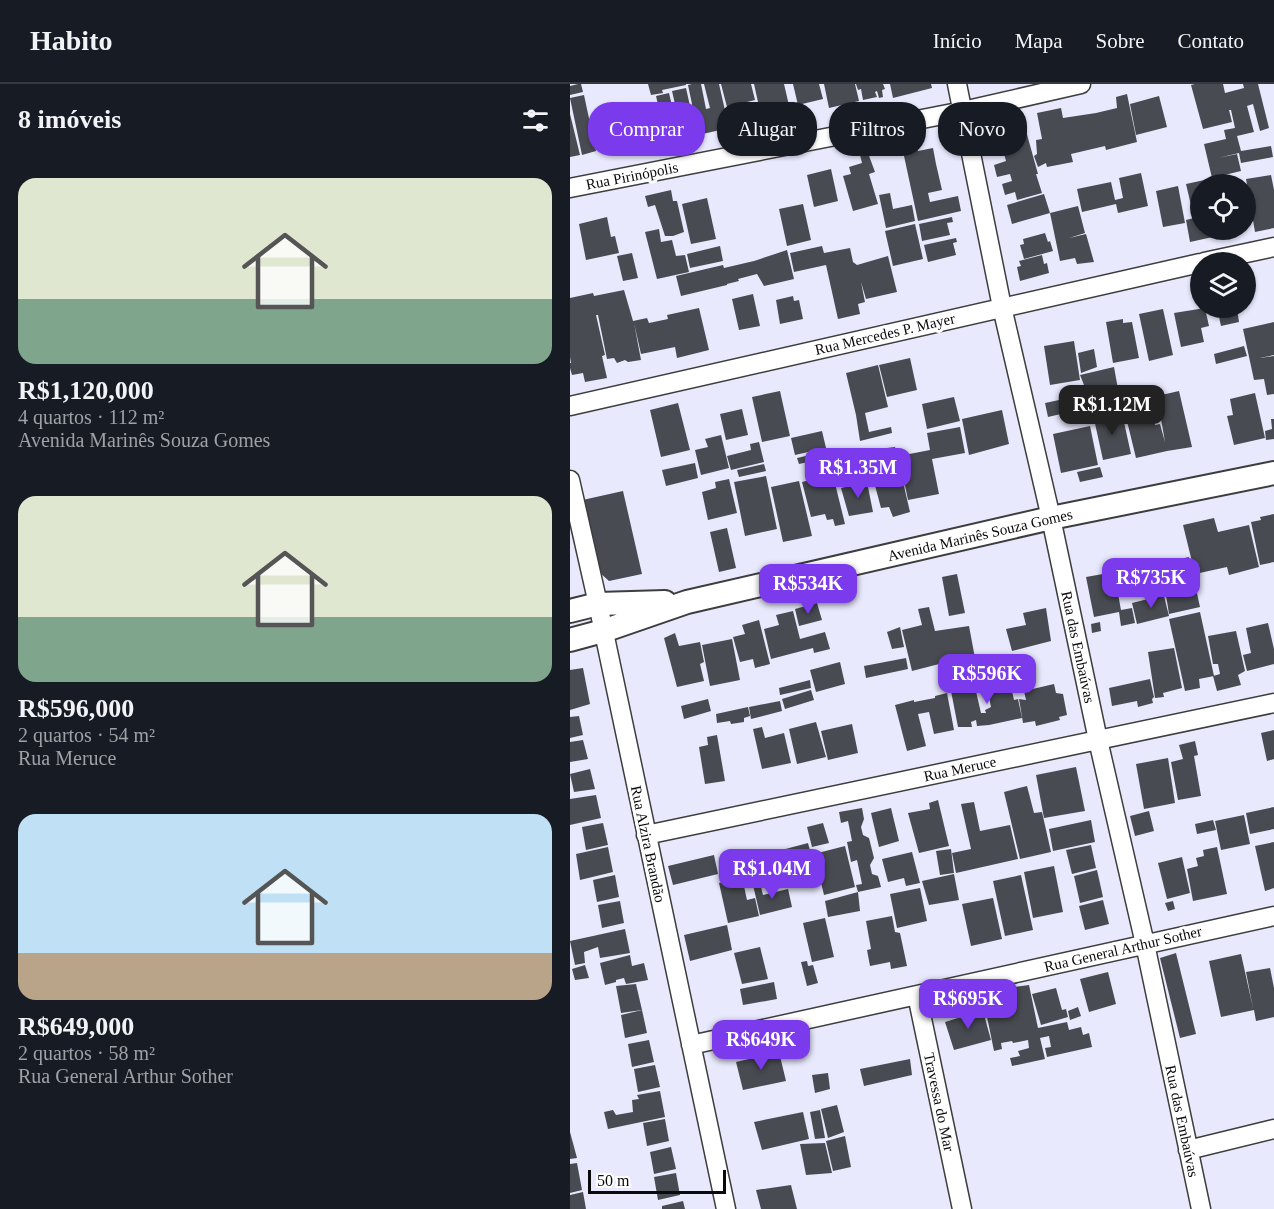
<!DOCTYPE html>
<html lang="pt">
<head>
<meta charset="utf-8">
<style>
	:root { --surface:#171b24; --page:#20242c; --text:#f1f3f6; --muted:#9ea1a6; --line:#363941; --accent:#7c3aed }
	body { margin:0; font-family:Georgia,serif; background:var(--page); color:var(--text); height:100vh; display:flex; flex-direction:column; font-size:22px; white-space:nowrap }
	* { box-sizing:border-box; margin:0 }
	p { font-size:20px; color:var(--muted) }
	.icon { flex:none; width:33px; height:33px; fill:none; stroke:currentColor; stroke-width:2; stroke-linecap:round; stroke-linejoin:round }
	.map { position:relative; flex:1; overflow:hidden }
	.drawer { display:flex; flex-direction:column; background:var(--surface); width:570px }
	.drawer>* { flex:none }
	.top-card { position:absolute; left:18px; top:18px; width:570px; height:54px; display:flex; gap:12px }
	.tools { position:absolute; left:620px; top:90px; display:grid; gap:12px }
	.tools a { display:grid; place-items:center; width:66px; height:66px; border-radius:50%; background:var(--surface); box-shadow:0 2px 4px #0004; font-size:30px }
	.scale { position:absolute; left:18px; bottom:15px; width:138px; box-sizing:border-box; padding-left:6px; border:3px solid #0a0a0a; border-top:0; font-size:16px; line-height:21px; white-space:nowrap; color:#0a0a0a; -webkit-text-stroke:4px #fff; paint-order:stroke }
	.price { position:absolute; translate:-50% -51px; padding:0 14px; border-radius:12px; background:var(--accent); color:#fff; font-size:20px; line-height:39px; filter:drop-shadow(0 2px 3px #0008) }
	.price::after { content:''; position:absolute; left:50%; top:36px; width:18px; height:14px; margin-left:-9px; background:inherit; clip-path:polygon(0 0,100% 0,50% 100%) }
	.price.current { background:#222; color:#fff }
	ul { padding:0; list-style:none }
	li { display:grid; align-content:center; gap:12px; height:318px; padding:0 18px }
	li span { display:grid; place-items:center; height:186px; border-radius:18px; color:#555 }
	li>.icon { margin-inline-start:auto }
	span .icon { width:108px; height:108px; fill:#fffc; stroke-width:1 }
	li b { font-size:26px }
	h2 { display:flex; justify-content:space-between; align-items:center; height:72px; padding:0 18px; font-size:26px }
	.tag { padding:0 21px; border-radius:24px; background:var(--surface); box-shadow:0 2px 4px #0004; font-size:21px; line-height:54px }
	.tag.current { background:var(--accent); color:#fff }
	header { display:flex; align-items:center; gap:36px; box-sizing:border-box; height:84px; padding:0 30px; background:var(--surface); border-bottom:2px solid var(--line) }
	header strong { font-size:28px }
	nav { display:flex; gap:33px; margin-inline-start:auto; font-size:21px }
	main { display:flex; flex:1; min-height:0 }
	.map>svg:first-child { display:block }
</style>
</head>
<body>
<header>
<strong>Habito</strong>
<nav><a>Início</a><a>Mapa</a><a>Sobre</a><a>Contato</a></nav>
</header>
<main>
<section class="drawer">
<h2>8 imóveis<svg class="icon" aria-label="filters" viewBox="0 0 24 24"><path d="M4 7h16M4 17h16"/><circle cx="9" cy="7" r="2"/><circle cx="15" cy="17" r="2"/></svg></h2>
<ul>
<li><span style="background:linear-gradient(#dfe7d0 65%,#7fa58c 0)"><svg class="icon" aria-label="home" viewBox="0 0 24 24"><path d="M3 11l9-7 9 7M6 9v11h12V9"/></svg></span><div><b>R$1,120,000</b><p>4 quartos · 112 m²</p><p>Avenida Marinês Souza Gomes</p></div></li>
<li><span style="background:linear-gradient(#dfe7d0 65%,#7fa58c 0)"><svg class="icon" aria-label="home" viewBox="0 0 24 24"><path d="M3 11l9-7 9 7M6 9v11h12V9"/></svg></span><div><b>R$596,000</b><p>2 quartos · 54 m²</p><p>Rua Meruce</p></div></li>
<li><span style="background:linear-gradient(#bfe0f5 75%,#b9a48a 0)"><svg class="icon" aria-label="home" viewBox="0 0 24 24"><path d="M3 11l9-7 9 7M6 9v11h12V9"/></svg></span><div><b>R$649,000</b><p>2 quartos · 58 m²</p><p>Rua General Arthur Sother</p></div></li>
</ul>
</section>
<div class="map">
<svg width="704" height="1125" viewBox="0 0 704 1125">
	<rect width="100%" height="100%" fill="#e9e9fe"/>
	<!-- building -->
	<path fill="#484c52" d="M8 0H11L13 8 0 11V2Z
		M78 0H116V1L92 6 93 9 81 11Z
		M122 0H131L136 25 140 24 134 0H149L159 44 93 59 90 47 94 46 86 12 99 9 107 43 110 42 102 7 116 4 124 40 126 39 118 1Z
		M151 0H181L185 16 157 23Z
		M184 0H214L221 30 192 36Z
		M223 0H249L253 15 228 21Z
		M254 0H285L289 17 259 24Z
		M286 0H313L315 5 312 6 313 13 309 14 307 7 305 8 307 13 293 16 291 5 288 6Z
		M320 0H361L362 4 323 14Z
		M625 0H653L655 9 674 4 673 0H688L699 44 690 47 683 20 677 22 684 48 667 52 671 67 701 62 703 73 671 79 669 69 648 74 667 70 671 87 642 94 634 60 656 55 654 46 665 44 661 26H659L662 38 633 45 621 1Z
		M557 10 567 58 536 66 535 62 501 70 503 78 477 83 476 79 468 83 464 72 467 70 466 56 472 55 467 29 491 24 493 34 526 29 547 24 546 13Z
		M14 11 26 67 12 71 0 14Z
		M589 12 597 43 566 51 560 20Z
		M451 29 468 90H466L472 109 447 116 445 108 435 111 432 100 442 97 440 90 427 93 424 81 436 77 425 37Z
		M0 30 10 71 0 73Z
		M345 54 348 67 363 64 366 80 372 106 358 109 360 118 388 112 391 127 348 137 331 58Z
		M298 69 305 88 299 90 308 120 283 127 273 92 281 90 279 83 292 79 290 71Z
		M261 85 268 117 244 123 237 91Z
		M571 89 578 122 548 129 546 120 512 128 507 105 541 98 545 116 553 114 549 94Z
		M701 91 704 106V144L685 148 676 95Z
		M639 95 640 100H630V146H650L652 151 620 158 616 136 624 134 616 100Z
		M608 102 615 139 593 143 586 107Z
		M101 106 103 117H107L114 148 103 152H95L85 121 78 123 75 112Z
		M320 109 323 125 342 121 345 137 316 144 309 111Z
		M474 110 480 129 442 140 437 121Z
		M137 114 146 155 121 160 112 120Z
		M233 120 241 156 217 162 209 125Z
		M508 122 515 149 499 154 516 150 524 178 507 180 505 174 490 177 480 129Z
		M37 133 41 153 45 152 49 169 16 176 9 140Z
		M382 133 383 138 377 139 380 151 352 157 349 140Z
		M345 140 353 175 323 182 315 147Z
		M89 145 91 158 102 156 106 172 115 171 119 188 87 195 75 148Z
		M475 149 478 158 480 157 483 167 454 175 450 161 454 160 453 155Z
		M386 154 387 158 383 159 386 171 358 178 354 161Z
		M150 162 153 177 120 184 117 170Z
		M252 162 254 169 280 164 283 178 287 181 318 172 327 208 296 215 291 198 295 218 288 220 290 230 268 235 256 181 224 188 220 169Z
		M217 166 224 195 194 202 187 190 168 195 169 197 157 200V201L111 212 106 192 153 181 154 184 184 177Z
		M62 169 68 194 53 197 47 172Z
		M472 171 474 180 477 179 479 189 450 197 447 183 451 182 449 177Z
		M54 206 63 237 77 234 79 239 98 235 97 231 129 224 139 266 107 274 105 263 71 270 64 239 71 276 58 278 55 276 47 279 44 274 37 275 28 231H26L35 271 32 272 37 294 15 298 13 289 2 291 0 284V279H1L0 273V214L23 209 24 212Z
		M183 210 190 242 169 246 162 215Z
		M223 212 224 217 229 216 233 235 210 240 206 216Z
		M635 224 639 242 631 244 634 258 611 263 604 229Z
		M647 224H667L669 238 651 242Z
		M593 225 603 271 579 277 569 230Z
		M553 235V239L562 238 569 274 543 279 536 238Z
		M704 238V271L690 274 704 272V310L697 311 694 295 684 296 673 245Z
		M504 257 510 296 480 301 474 262Z
		M674 262 677 272 646 280 644 270Z
		M524 265 527 283 511 289 508 269Z
		M340 274 347 306 317 313 309 281Z
		M308 281 318 323 295 329 299 348 321 343 322 349 290 357 286 331 276 289Z
		M544 283 548 305 518 311 510 291Z
		M582 301 584 314 552 319 550 306Z
		M210 307 220 352 192 358 182 313Z
		M609 307 622 363 597 367 566 374 556 333 582 326 585 341 590 340 595 358 587 312Z
		M685 309 695 354 664 361 657 332 663 331 660 315Z
		M517 310 522 338 515 339 512 325 478 333 475 319Z
		M384 313 390 337 357 345 352 320Z
		M108 319 120 366 91 373 80 326Z
		M172 325 178 351 156 356 150 330Z
		M432 326 439 360 399 371 392 335Z
		M552 329 561 370 533 376 524 335Z
		M701 335H704V355L696 356 695 347 702 345Z
		M520 342 528 381 491 389 483 350Z
		M390 343 395 369 362 375 369 410 338 416 329 372 360 366 357 349Z
		M252 347 256 364 225 371 221 354Z
		M151 351 159 384 131 391 125 366 138 363 135 355Z
		M189 358 194 378 161 386 157 372 181 366 180 360Z
		M325 363 340 428 323 433 319 423 311 424 303 394 308 392 304 376 319 373 317 364Z
		M257 367 275 440 265 442 263 435 257 436 255 430 241 433 232 398 256 392 252 375 229 380 227 374Z
		M125 379 128 394 96 402 92 386Z
		M194 380 196 387 169 393 167 386Z
		M530 383 533 393 510 398 507 388Z
		M196 392 207 445 175 452 164 398Z
		M159 395 167 429 138 436 132 408 146 404 145 398Z
		M229 397 242 452 213 458 201 403Z
		M297 398 303 428 279 432 271 404Z
		M53 407 72 490 39 497 29 488 8 417Z
		M704 430V478L690 481 681 438 691 436 690 433Z
		M644 434 648 448 679 441 689 483 659 491 657 483 625 490 613 441Z
		M157 444 166 484 149 488 140 448Z
		M619 473 630 523 599 530 596 511H598L594 489 603 487 601 477Z
		M544 488 551 526 562 524 565 539 551 542 549 528 524 533 516 493Z
		M387 490 395 529 379 532 372 493Z
		M593 508 599 532 567 540 562 519 582 514 581 511Z
		M247 519 252 536 229 542 225 525Z
		M359 523 365 547 399 542 405 574 373 579 342 587 332 546 352 541 348 525Z
		M476 524 481 557 442 567 436 545 456 541 453 529Z
		M223 527 230 555 255 548 260 565 244 569 243 564 201 575 194 545 209 541 206 531Z
		M630 528 644 592 629 595 630 604 615 607 599 535Z
		M189 536 200 580 185 584 183 575 170 578 163 553 175 550 172 541Z
		M530 538 531 547 522 549 521 540Z
		M698 539 704 565V580L677 587 673 571 681 569 676 544Z
		M330 543 334 563 322 565 317 548Z
		M666 547 675 587 668 591 671 601 647 607 643 592 650 590 648 580H643L638 552Z
		M105 549 109 562 130 558 134 578 130 580 134 597 107 603 94 554Z
		M162 555 170 596 140 602 132 561Z
		M604 564 612 604 593 609 594 613 585 614 578 568Z
		M336 574 338 585 296 594 294 582Z
		M270 578 275 600 246 608 240 586Z
		M13 584 20 620 0 626V586Z
		M439 594 444 616 448 615 452 634 419 641 407 642 406 636 401 638 402 643H388L381 607 405 603 411 629H416L415 626 421 623 416 598Z
		M580 595 584 613 582 615 583 619 568 623 567 617 542 622 539 604Z
		M240 596 241 604 210 611 209 604Z
		M484 600 486 609 493 610 497 631 489 633 490 636 466 642 465 637 453 639 449 615 456 616 454 607Z
		M241 606 244 616 215 625 212 615Z
		M377 609 384 646 364 650 359 628 348 630 356 662 337 667 325 621 344 616V618L365 614V612Z
		M138 615 141 627 114 635 111 622Z
		M210 617 212 627 181 635 179 623Z
		M178 623 180 632 174 634V638L161 640 160 637 147 639 146 630Z
		M9 632 13 651 0 654V633Z
		M246 638 256 673 227 680 219 645Z
		M282 640 288 669 258 676 251 647Z
		M192 643 195 654 214 649 221 679 192 685 183 645Z
		M704 646V675L697 677 691 649Z
		M147 651 155 697 135 700 129 663 138 661 137 653Z
		M13 656 18 675 0 678V658Z
		M625 657 628 671 624 672 631 712 608 716 601 678 613 675 609 661Z
		M598 674 605 719 574 725 566 680Z
		M506 683 515 727 474 734 466 691Z
		M20 685 25 705 4 708 0 690Z
		M457 702 464 729 472 728 481 768 450 775 434 708Z
		M26 711 31 734 0 741V715Z
		M368 716 379 762 349 769 338 729 360 725 359 719Z
		M404 718 410 747 440 741 448 775 386 789 382 769 401 765 391 720Z
		M704 723V745L680 750 676 729Z
		M292 724 294 735 291 743 293 751 299 754 304 774 300 781 302 790 308 792 311 803 288 808 286 801 292 800 287 776 281 778 277 758 282 757 278 737 271 739 269 728Z
		M321 724 329 757 309 763 301 729Z
		M579 727 584 747 565 752 560 732Z
		M674 731 680 760 651 766 645 737Z
		M521 736 525 758 483 767 479 745Z
		M643 736 646 746 627 750 625 740Z
		M33 739 38 761 16 766 12 743Z
		M253 739 259 759 242 763 237 743Z
		M704 758V804L695 807 685 762Z
		M238 759 245 785 214 792 208 767Z
		M521 761 526 784 502 790 496 766Z
		M275 762 285 803 254 811 244 770Z
		M38 763 43 788 10 796 6 770Z
		M647 763 657 810 623 817 617 785 628 782 626 774 634 772 633 766Z
		M381 765 384 789 370 791 366 767Z
		M342 768 350 799 336 802 334 794 318 798 312 775Z
		M144 771 148 790 103 801 98 782Z
		M612 773 620 809 597 815 588 779Z
		M484 782 493 828 463 834 454 788Z
		M527 786 533 813 510 819 504 792Z
		M384 790 389 816 359 821 352 797Z
		M45 791 49 813 27 818 23 796Z
		M451 791 463 846 435 852 423 797Z
		M172 793 177 816 185 814 189 832 158 839 149 799Z
		M190 799 193 811 218 805 222 823 190 831 183 801Z
		M350 804 357 837 327 844 320 810Z
		M288 808 290 827 258 833 255 817Z
		M423 814 432 855 401 862 392 820Z
		M533 816 539 840 515 846 509 822Z
		M50 817 54 839 32 844 28 821Z
		M603 817 605 825 598 827 595 819Z
		M322 832 325 848 330 849 337 882 321 885 320 878 300 882 297 866 301 865 296 837Z
		M255 834 264 873 242 878 233 839Z
		M157 841 162 866 120 877 114 851Z
		M55 845 60 869 30 874 28 863 14 868 15 879 5 881 0 857Z
		M190 863 198 895 172 900 164 869Z
		M606 869 626 950 610 954 590 874Z
		M671 870 683 924 676 888 700 884 704 904V933L686 937 684 926 651 933 639 877Z
		M60 871 62 882 74 879 78 896 56 900 54 894 46 896V898L35 901 30 879Z
		M237 877 238 882 243 881 248 899 237 902 231 878Z
		M15 881 19 894 5 896 2 885Z
		M538 888 546 920 519 928 510 895Z
		M204 898 207 915 173 921 170 905Z
		M66 900 72 926 51 929 46 902Z
		M459 901 468 944 497 938 499 946 511 943 513 951 519 949 522 963 477 973 475 964 481 963 479 952 470 954 475 975 442 982 440 974 450 972 448 967 459 964 458 956 443 959 442 957 431 959 432 965 424 967 415 923 431 921 438 904Z
		M486 904 492 926 496 925 498 933 471 941 462 910Z
		M508 923 511 932 500 936 498 927Z
		M404 924 413 927 421 956 384 966 375 938 401 930Z
		M72 926 77 949 55 954 51 931Z
		M79 956 84 978 62 983 58 960Z
		M209 968 216 997 173 1006 166 978Z
		M340 975 342 991 294 1002 290 985Z
		M85 981 90 1003 68 1008 64 985Z
		M258 989 260 1005 245 1009 242 991Z
		M90 1007 95 1033 38 1045 34 1028 43 1026 46 1031 63 1028 62 1016 69 1015 67 1011Z
		M267 1021 274 1048 258 1054 251 1025Z
		M250 1026 255 1054 245 1055 240 1028Z
		M233 1028 239 1055 192 1066 184 1038Z
		M95 1035 99 1057 77 1062 73 1039Z
		M0 1048 7 1074 0 1075Z
		M275 1052 281 1083 263 1087 256 1057Z
		M255 1059 262 1089 236 1091 230 1060Z
		M101 1063 106 1085 84 1090 80 1068Z
		M7 1079 12 1106 0 1109V1080Z
		M106 1089 110 1111 88 1116 84 1093Z
		M221 1101 227 1125H191L186 1106Z
		M13 1108 16 1125H0V1111Z
		M113 1117 115 1125H92V1122Z"/>
	<g fill="none" stroke-linecap="round" stroke-linejoin="round">
		<!-- minor casing -->
		<g stroke="#3d3d3d" stroke-width="21">
			<path id="minor" d="M387 0 432 223 481 434 528 656 575 860 631 1125
				M0 104 393 27 511 0
				M634 178 704 163
				M0 322 630 179
				M0 396 28 520 156 1125
				M76 751 704 619
				M347 911 392 1125
				M121 961 704 832
				M618 1066 704 1045"/>
		</g>
		<!-- tertiary casing -->
		<g stroke="#3d3d3d" stroke-width="26">
			<path id="tertiary" d="M0 527 28 520 95 518
				M0 556 33 547 117 518 481 434 704 389"/>
		</g>
		<!-- minor -->
		<use href="#minor" stroke="#fff" stroke-width="18"/>
		<!-- tertiary -->
		<use href="#tertiary" stroke="#fff" stroke-width="22"/>
	</g>
	<g text-anchor="middle" stroke-width="6" stroke-linejoin="round" paint-order="stroke">
		<!-- street labels -->
		<g font-size="15" fill="#0a0a0a" stroke="#fff">
			<text transform="translate(62 92) rotate(-11)" y="5">Rua Pirinópolis</text>
			<text transform="translate(315 250) rotate(-13)" y="5">Rua Mercedes P. Mayer</text>
			<text transform="translate(410 451) rotate(-13)" y="5">Avenida Marinês Souza Gomes</text>
			<text transform="translate(508 563) rotate(78)" y="5">Rua das Embaúvas</text>
			<text transform="translate(390 685) rotate(-12)" y="5">Rua Meruce</text>
			<text transform="translate(78 760) rotate(78)" y="5">Rua Alzira Brandão</text>
			<text transform="translate(553 865) rotate(-13)" y="5">Rua General Arthur Sother</text>
			<text transform="translate(369 1018) rotate(78)" y="5">Travessa do Mar</text>
			<text transform="translate(612 1037) rotate(78)" y="5">Rua das Embaúvas</text>
		</g>
	</g>
</svg>
<div class="tools">
<a><svg class="icon" aria-label="locate" viewBox="0 0 24 24"><circle cx="12" cy="12" r="6"/><path d="M12 2v4M12 18v4M2 12h4M18 12h4"/></svg></a>
<a><svg class="icon" aria-label="layers" viewBox="0 0 24 24"><path d="M12 4l9 5-9 5-9-5zM3 14l9 5 9-5"/></svg></a>
</div>
<div class="scale">50 m</div>
<b class="price current" style="left:542px;top:352px">R$1.12M</b>
<b class="price" style="left:288px;top:415px">R$1.35M</b>
<b class="price" style="left:581px;top:525px">R$735K</b>
<b class="price" style="left:238px;top:531px">R$534K</b>
<b class="price" style="left:417px;top:621px">R$596K</b>
<b class="price" style="left:202px;top:816px">R$1.04M</b>
<b class="price" style="left:398px;top:946px">R$695K</b>
<b class="price" style="left:191px;top:987px">R$649K</b>
<div class="top-card">
<a class="tag current">Comprar</a>
<a class="tag">Alugar</a>
<a class="tag">Filtros</a>
<a class="tag">Novo</a>
</div>
</div>
</main>
</body>
</html>
